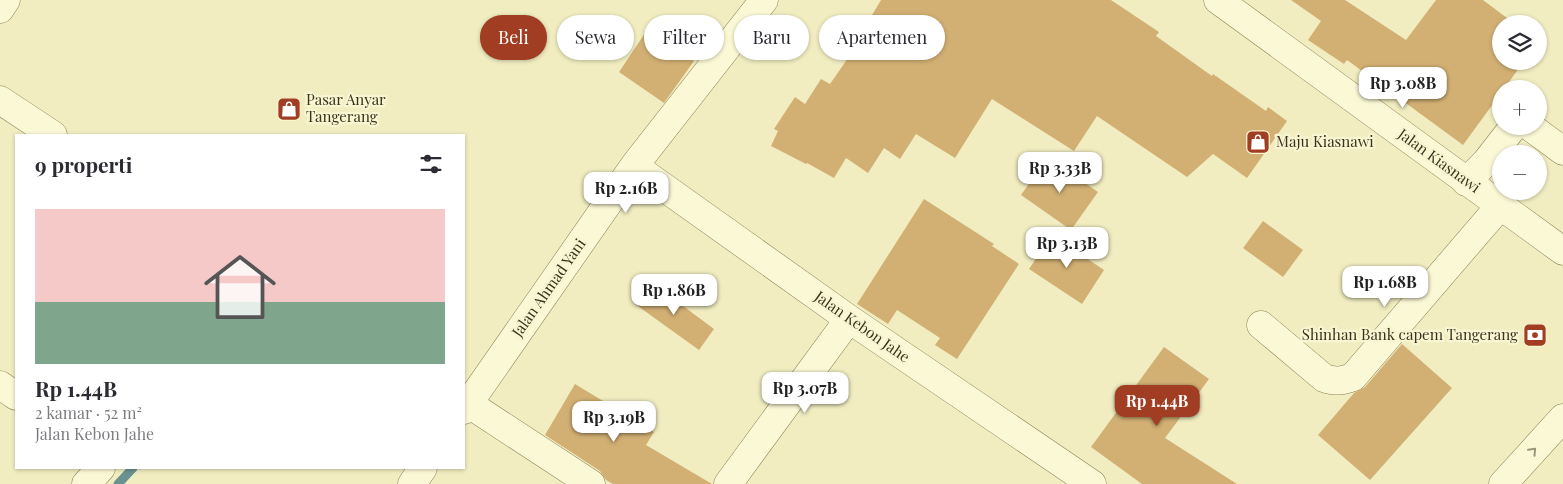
<!DOCTYPE html>
<html lang="id">
<head>
<meta charset="utf-8">
<style>
	:root { --surface:#fff; --page:#f7f7f7; --text:#2b2b33; --muted:#7c7c81; --line:#e1e1e2; --accent:#a03d22 }
	body { margin:0; font-family:"Playfair Display",serif; background:var(--page); color:var(--text); height:100vh; display:flex; flex-direction:column; font-size:19px; white-space:nowrap }
	* { box-sizing:border-box; margin:0 }
	p { font-size:16px; color:var(--muted) }
	.icon { flex:none; width:28px; height:28px; fill:none; stroke:currentColor; stroke-width:2; stroke-linecap:round; stroke-linejoin:round }
	.map { position:relative; flex:1; overflow:hidden }
	.drawer { position:absolute; left:15px; top:134px; width:450px; height:335px; display:flex; flex-direction:column; background:var(--surface); border-radius:0px; box-shadow:0 1px 4px #0004 }
	.drawer>* { flex:none }
	.hud { position:absolute; left:480px; top:15px; width:475px; height:45px; display:flex; gap:10px }
	.controls { position:absolute; left:1492px; top:15px; display:grid; gap:10px }
	.controls a { display:grid; place-items:center; width:55px; height:55px; border-radius:50%; background:var(--surface); box-shadow:0 1px 4px #0004; font-size:25px }
	.price { position:absolute; translate:-50% -42px; padding:0 11px; border-radius:10px; background:#fff; color:#222; font-size:16px; line-height:32px; filter:drop-shadow(0 1px 2px #0008) }
	.price::after { content:''; position:absolute; left:50%; top:30px; width:15px; height:11px; margin-left:-8px; background:inherit; clip-path:polygon(0 0,100% 0,50% 100%) }
	.price.selected { background:var(--accent); color:#fff }
	ul { padding:0; list-style:none }
	li { display:grid; align-content:center; gap:10px; height:265px; padding:0 20px }
	li+li { border-top:1px solid var(--line) }
	li span { display:grid; place-items:center; height:155px; border-radius:0px; color:#555 }
	li>.icon { margin-inline-start:auto }
	span .icon { width:90px; height:90px; fill:#fffc; stroke-width:1 }
	li b { font-size:21px }
	h2 { display:flex; justify-content:space-between; align-items:center; height:60px; padding:0 20px; font-size:21px }
	.tag { padding:0 18px; border-radius:22px; background:var(--surface); box-shadow:0 1px 4px #0004; font-size:18px; line-height:45px }
	.tag.selected { background:var(--accent); color:#fff }
	.map>svg:first-child { display:block }
</style>
</head>
<body>
<div class="map">
<svg width="1563" height="484" viewBox="0 0 1563 484">
	<rect width="100%" height="100%" fill="#f1edc1"/>
	<g fill="none" stroke-linecap="round" stroke-linejoin="round">
		<!-- stream -->
		<path stroke="#6a9291" stroke-width="9" d="M118 484 133 468"/>
	</g>
	<!-- building -->
	<path fill="#d2b074" d="M881 0H1111L1159 32 1156 36 1212 76 1213 74 1266 111 1268 107 1287 121 1247 178 1213 154 1187 177 1097 116 1074 151 992 99 955 158 916 134 900 159 884 148 868 173 846 158 834 178 807 163 806 164 771 146 778 131 774 129 795 97 805 104 821 79 830 84 873 22 869 20Z
		M1291 0H1345L1406 40 1436 0H1483L1515 24H1501V61H1524L1504 89H1501V93L1463 145 1347 60 1344 64 1308 40 1321 21Z
		M647 30 694 61 664 103 619 72Z
		M1048 157 1098 192 1071 230 1021 195Z
		M924 199 994 244 992 246 1019 264 957 359 935 345 940 338 897 310 888 324 857 304Z
		M1263 221 1303 250 1283 277 1243 248Z
		M1052 235 1104 270 1082 304 1029 269Z
		M651 282 714 329 699 350 635 304Z
		M1402 344 1452 388 1370 480 1318 435 1354 393 1365 387Z
		M1164 347 1209 379 1165 438 1237 484H1142L1091 447Z
		M575 384 654 432 646 445 712 484H613L606 480 600 471 545 435Z"/>
	<g fill="none" stroke-linecap="round" stroke-linejoin="round">
		<!-- minor casing -->
		<g stroke="#8c7f57" stroke-width="29">
			<path id="minor" d="M1218 0 1563 251
				M0 9 6 0
				M0 100 53 135
				M1529 126 1563 151
				M634 166 849 319 1092 484
				M1466 182 1486 162 1514 126
				M1261 325 1324 378C1335 382 1342 381 1353 377L1500 206
				M0 385 16 396
				M469 404 591 484
				M464 410 634 166 764 0
				M86 484 101 468
				M412 484 423 468
				M728 484 849 319
				M1503 484 1563 418"/>
		</g>
		<!-- minor -->
		<use href="#minor" stroke="#fbf8d5" stroke-width="28"/>
	</g>
	<!-- one-way arrows -->
	<defs><path id="oneway-chevron" d="M-2-3.5L2.5 0L-2 3.5" fill="none" stroke-width="1.6" stroke-linecap="round" stroke-linejoin="round" transform="scale(1.25)"/></defs>
	<use stroke="#9b9579" href="#oneway-chevron" transform="translate(1533 451) rotate(-47)"/>
	<!-- icons -->
	<defs>
		<g id="shop-square" transform="scale(1.25)"><rect x="-9" y="-9" width="18" height="18" rx="4" fill="#a03d22" stroke="#f8f5d1"/><path d="M-5-2.5h2.3a2.7 3.5 0 0 1 5.4 0H5L5.5 6h-11ZM-1.5-2.5h3a1.5 2.3 0 0 0-3 0Z" fill="#fff"/></g>
		<g id="bank-square" transform="scale(1.25)"><rect x="-9" y="-9" width="18" height="18" rx="4" fill="#a03d22" stroke="#f8f5d1"/><path d="M-6-4H6V4H-6ZM0-2.3a2.3 2.3 0 1 0 0 4.6a2.3 2.3 0 1 0 0-4.6Z" fill="#fff"/></g>
	</defs>
	<g fill-rule="evenodd">
		<use href="#shop-square" x="289" y="109"/>
		<use href="#shop-square" x="1258" y="142"/>
		<use href="#bank-square" x="1535" y="335"/>
	</g>
	<g text-anchor="middle" stroke-width="4.5" stroke-linejoin="round" paint-order="stroke">
		<!-- poi labels -->
		<g font-size="15" fill="#3b321d" stroke="#f8f5d1" text-anchor="start">
			<text x="306" y="105">Pasar Anyar<tspan x="306" dy="17">Tangerang</tspan></text>
			<text x="1276" y="147">Maju Kiasnawi</text>
			<text x="1518" y="340" text-anchor="end">Shinhan Bank capem Tangerang</text>
		</g>
		<!-- street labels -->
		<g font-size="15" fill="#3b321d" stroke="#f8f5d1">
			<text transform="translate(1439 161) rotate(36)" y="5">Jalan Kiasnawi</text>
			<text transform="translate(549 288) rotate(-55)" y="5">Jalan Ahmad Yani</text>
			<text transform="translate(862 327) rotate(35)" y="5">Jalan Kebon Jahe</text>
		</g>
	</g>
</svg>
<div class="controls">
<a><svg class="icon" aria-label="layers" viewBox="0 0 24 24"><path d="M12 4l9 5-9 5-9-5zM3 14l9 5 9-5"/></svg></a>
<a>+</a>
<a>−</a>
</div>
<b class="price" style="left:1403px;top:109px">Rp 3.08B</b>
<b class="price" style="left:1060px;top:194px">Rp 3.33B</b>
<b class="price" style="left:626px;top:214px">Rp 2.16B</b>
<b class="price" style="left:1067px;top:269px">Rp 3.13B</b>
<b class="price" style="left:1385px;top:308px">Rp 1.68B</b>
<b class="price" style="left:674px;top:316px">Rp 1.86B</b>
<b class="price" style="left:805px;top:414px">Rp 3.07B</b>
<b class="price selected" style="left:1157px;top:427px">Rp 1.44B</b>
<b class="price" style="left:614px;top:443px">Rp 3.19B</b>
<div class="hud">
<a class="tag selected">Beli</a>
<a class="tag">Sewa</a>
<a class="tag">Filter</a>
<a class="tag">Baru</a>
<a class="tag">Apartemen</a>
</div>
<section class="drawer">
<h2>9 properti<svg class="icon" aria-label="filters" viewBox="0 0 24 24"><path d="M4 7h16M4 17h16"/><circle cx="9" cy="7" r="2"/><circle cx="15" cy="17" r="2"/></svg></h2>
<ul>
<li><span style="background:linear-gradient(#f6c9c9 60%,#7fa58c 0)"><svg class="icon" aria-label="home" viewBox="0 0 24 24"><path d="M3 11l9-7 9 7M6 9v11h12V9"/></svg></span><div><b>Rp 1.44B</b><p>2 kamar · 52 m²</p><p>Jalan Kebon Jahe</p></div></li>
</ul>
</section>
</div>
</body>
</html>
